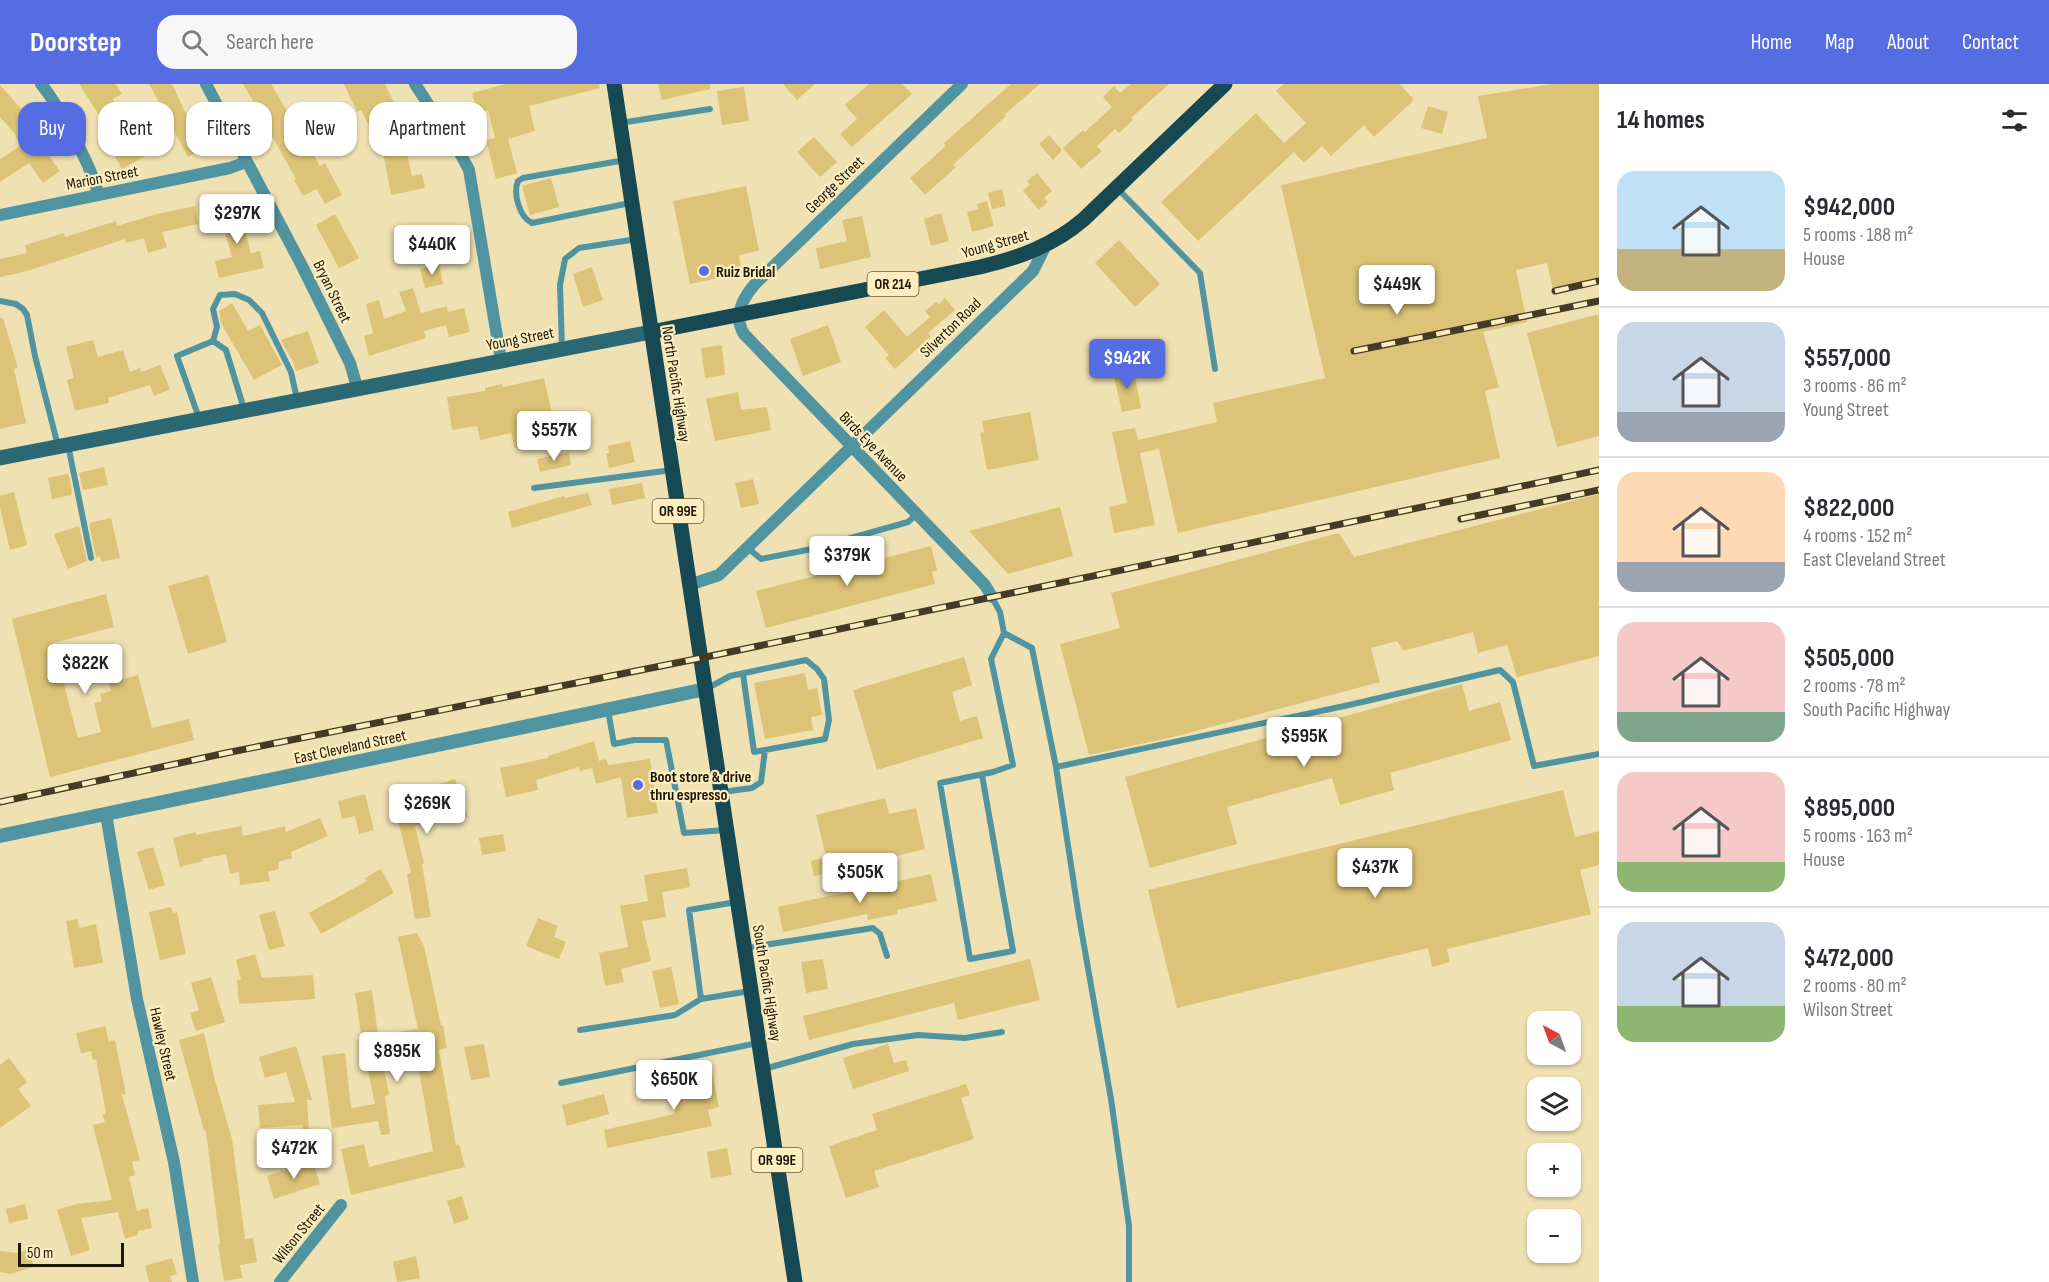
<!DOCTYPE html>
<html lang="en">
<head>
<meta charset="utf-8">
<style>
	:root { --surface:#fff; --page:#f7f7f7; --text:#2b2b33; --muted:#7c7c81; --line:#e1e1e2; --accent:#566ce2 }
	body { margin:0; font-family:"Sofia Sans Condensed",sans-serif; background:var(--page); color:var(--text); height:100vh; display:flex; flex-direction:column; font-size:22px; white-space:nowrap }
	* { box-sizing:border-box; margin:0 }
	p { font-size:20px; color:var(--muted) }
	.icon { flex:none; width:33px; height:33px; fill:none; stroke:currentColor; stroke-width:2; stroke-linecap:round; stroke-linejoin:round }
	.map { position:relative; flex:1; overflow:hidden }
	.details { display:flex; flex-direction:column; background:var(--surface); width:450px }
	.details>* { flex:none }
	.top-card { position:absolute; left:18px; top:18px; width:570px; height:54px; display:flex; gap:12px }
	.needle { width:39px; rotate:319deg }
	.tools { position:absolute; left:1527px; top:927px; display:grid; gap:12px }
	.tools a { display:grid; place-items:center; width:54px; height:54px; border-radius:12px; background:var(--surface); box-shadow:0 2px 4px #0004; font-size:30px }
	.scale { position:absolute; left:18px; bottom:15px; width:106px; box-sizing:border-box; padding-left:6px; border:3px solid #1d1706; border-top:0; font-size:16px; line-height:21px; white-space:nowrap; color:#1d1706; -webkit-text-stroke:4px #feeebf; paint-order:stroke }
	.price { position:absolute; translate:-50% -51px; padding:0 14px; border-radius:6px; background:#fff; color:#222; font-size:20px; line-height:39px; filter:drop-shadow(0 2px 3px #0008) }
	.price::after { content:''; position:absolute; left:50%; top:36px; width:18px; height:14px; margin-left:-9px; background:inherit; clip-path:polygon(0 0,100% 0,50% 100%) }
	.price.current { background:var(--accent); color:#fff }
	ul { padding:0; list-style:none }
	li { display:flex; align-items:center; gap:18px; height:150px; padding:0 18px }
	li+li { border-top:2px solid var(--line) }
	li span { display:grid; place-items:center; flex:none; width:168px; height:120px; border-radius:18px; color:#555 }
	li>.icon { margin-inline-start:auto }
	span .icon { width:72px; height:72px; fill:#fffc; stroke-width:1 }
	li b { font-size:26px }
	h2 { display:flex; justify-content:space-between; align-items:center; height:72px; padding:0 18px; font-size:26px }
	.pill { padding:0 21px; border-radius:18px; background:var(--surface); box-shadow:0 2px 4px #0004; font-size:21px; line-height:54px }
	.pill.current { background:var(--accent); color:#fff }
	header { display:flex; align-items:center; gap:36px; box-sizing:border-box; height:84px; padding:0 30px; background:var(--accent); color:#fff }
	header strong { font-size:28px }
	nav { display:flex; gap:33px; margin-inline-start:auto; font-size:21px }
	.search { width:420px; height:54px; background:var(--page); display:flex; align-items:center; gap:15px; box-sizing:border-box; padding:0 21px; border-radius:18px; color:var(--muted); font-size:22px }
	main { display:flex; flex:1; min-height:0 }
	.map>svg:first-child { display:block }
</style>
</head>
<body>
<header>
<strong>Doorstep</strong>
<div class="search"><svg class="icon" aria-label="search" viewBox="0 0 24 24"><circle cx="10" cy="10" r="6"/><path d="M15 15l6 6"/></svg>Search here</div>
<nav><a>Home</a><a>Map</a><a>About</a><a>Contact</a></nav>
</header>
<main>
<div class="map">
<svg width="1599" height="1198" viewBox="0 0 1599 1198">
	<rect width="100%" height="100%" fill="#f0e1b2"/>
	<!-- building -->
	<path fill="#dcc377" d="M79 0H116L122 10 113 15 144 73 122 85 99 42 104 39Z
		M149 0H172L186 30 189 28 208 62 188 73Z
		M243 0H271L290 32 301 26 314 50 305 55 320 82 325 79 342 111 325 120 317 105 303 112 294 96 296 95 268 45 269 44Z
		M344 0H385L412 56 405 60 412 92 422 90 425 104 391 111 383 68 361 26 357 28Z
		M506 0H599L600 4 529 22 535 47 508 55 517 89 496 95 486 56 495 54 488 26 478 29 472 9Z
		M658 0H710V5L662 16Z
		M783 0H815L797 16Z
		M869 0H902L912 10 852 63 840 50 857 35 845 21Z
		M1011 0H1040L1005 30 1006 32 953 81 956 83 925 111 910 94 946 62 944 59Z
		M1131 0H1169L1131 34 1133 36 1119 49 1115 45 1097 62 1102 67 1081 85 1063 64 1083 46 1085 48 1112 23 1103 13 1114 2 1120 9Z
		M1284 0H1400L1414 16 1374 53 1364 41 1331 72 1322 62 1304 79 1294 68 1198 157 1161 118 1256 29 1284 59 1306 39 1276 7Z
		M1553 0H1599V199L1554 210 1547 179 1516 186 1527 238 1483 248 1499 303 1485 307 1500 374 1178 449 1159 365 1140 369 1155 441 1114 449 1109 423 1127 419 1112 348 1135 344 1138 356 1217 338 1213 319 1325 294 1281 101 1487 54 1478 12Z
		M0 1 28 33 29 32 41 53 37 55 60 87 43 99 29 79 0 98V75L20 62 15 50 0 33Z
		M744 3 749 37 722 41 717 7Z
		M1428 22 1448 28 1442 50 1421 44Z
		M1049 51 1062 66 1053 76 1039 60Z
		M814 53 837 78 820 93 797 68Z
		M1037 89 1052 107 1044 114 1048 118 1039 126 1023 107 1030 100 1027 97Z
		M551 94 559 123 530 131 522 102Z
		M746 102 759 167 739 171 742 189 690 200 673 117Z
		M1002 105 1006 122 992 125 988 109Z
		M987 117 994 142 972 148 967 128 978 125 977 120Z
		M237 118 251 169 260 167 264 184 219 194 215 177 232 173 218 124Z
		M195 122 198 140 162 148 167 163 148 169 144 154 126 159 125 155 24 188 0 193V175L27 169 25 161 64 149 65 153 116 137 117 142 157 130Z
		M941 129 949 157 931 162 924 135Z
		M335 130 359 174 339 184 316 141Z
		M862 132 871 173 820 185 816 164 847 157 842 136Z
		M1119 156 1160 200 1135 223 1095 179Z
		M439 180 443 200 425 204 420 185Z
		M592 183 603 216 583 223 573 190Z
		M413 204 421 229 447 222 448 228 464 224 470 248 449 253 446 241 424 247 426 254 369 272 364 252 373 249 366 220 379 216 384 235 406 227 399 208Z
		M945 214 955 226 928 249 931 252 895 285 885 274 889 271 865 243 884 226 907 253 930 233 925 227 936 218 939 220Z
		M232 219 248 247 260 241 282 281 254 296 221 239 219 227Z
		M1599 230V352L1557 363 1527 249Z
		M0 234H3L18 284 14 285 26 339 0 345Z
		M828 241 841 278 803 292 790 255Z
		M308 247 319 279 296 287 292 275H291L281 256Z
		M93 256 98 273 123 266 130 288 140 284 141 288 160 281 170 305 154 312 150 301 108 314 109 319 75 327 67 296 74 294 66 263Z
		M722 261 725 291 705 294 701 264Z
		M1133 284 1141 324 1122 328 1113 288Z
		M544 294 552 330 543 333 545 341 525 345 529 360 515 364 511 349 480 356 477 342 452 346 447 313 485 307V304L502 300 503 303Z
		M738 308 741 326 767 323 771 346 715 357 706 315Z
		M1030 328 1039 376 987 386 980 349 984 348 982 337Z
		M630 357 635 378 609 384 606 369H609L608 362Z
		M569 368 571 381 540 388 537 375Z
		M104 383 108 401 83 406 79 389Z
		M67 390 69 391 72 408 71 411 52 415 48 394Z
		M753 395 759 420 741 424 735 399Z
		M642 399 645 414 612 421 609 405Z
		M14 408 27 461 10 466 0 424V412Z
		M588 409 592 421 512 444 508 428 564 412 565 414Z
		M1599 410V572L1517 593 1507 561 1478 569 1473 548 1403 567 1397 557 1371 564 1380 598 1169 654 1089 671 1060 560 1120 544 1111 509 1339 449 1354 473Z
		M1060 423 1073 472 1008 490 969 447Z
		M111 434 120 474 101 478 100 472 96 474 89 439Z
		M79 442 87 477 68 485 54 450Z
		M931 462 937 486 932 488 935 500 766 544 756 507Z
		M208 491 227 558 188 570 168 502Z
		M106 510 114 543 53 559 78 654 101 648 94 619 102 617 100 610 111 607 109 599 138 591 152 644 189 635 194 656 50 693 12 535Z
		M964 573 972 601 952 608 960 637 977 632 983 654 877 686 853 606Z
		M805 589 808 606 817 604 822 631 811 633 813 646 765 655 754 599Z
		M1462 600 1469 627 1500 618 1511 656 1390 689 1394 706 1340 721 1332 694 1227 723 1237 760 1150 784 1125 693Z
		M594 657 599 677 606 675 608 681 650 675 658 729 627 734 621 693 596 700 592 684 580 687 579 683 536 696 538 706 506 713 500 684 548 674V672Z
		M455 695 468 733 452 738 449 731 415 742 424 779 422 780 431 833 415 835 407 790 411 789 396 729 423 722 418 707Z
		M1563 706 1575 753 1599 747V781L1580 786 1591 830 1447 865 1450 878 1432 883 1428 864 1177 924 1148 806Z
		M365 710 374 746 359 750 355 732 342 735 338 717Z
		M885 714 889 730 916 724 925 765 814 792 811 777 826 773 816 731Z
		M320 734 328 752 291 768 292 774 278 778 279 785 268 788 270 797 240 801 239 788 230 790 226 770 202 775 203 777 180 783 173 754 196 748V751L241 742 243 752 285 742 286 748Z
		M503 750 506 767 482 771 479 754Z
		M153 763 165 801 149 806 137 768Z
		M687 784 690 803 662 808 666 833 642 837 651 877 621 885 624 898 605 902 599 869 628 863 620 822 648 817 644 791Z
		M381 785 394 809 321 850 309 829 367 797 365 794Z
		M931 790 937 817 897 826 898 830 868 836 867 830 783 848 778 823Z
		M171 823 173 829 177 828 186 870 160 876 149 828Z
		M275 827 285 862 269 866 259 831Z
		M538 834 558 842 554 853 566 858 559 875 526 862Z
		M77 835 80 844 96 840 103 879 74 884 66 837Z
		M417 849 424 862 441 941H443L447 964 439 966 456 1061 459 1060 465 1083 351 1111 341 1065 364 1060 369 1083 433 1067 416 969 382 974 389 1011 385 1012 390 1050 381 1051 378 1037 332 1044 322 972 345 969 351 1024 375 1020 363 963 355 909 372 906 378 951 418 945 398 853Z
		M255 870 262 894 313 891 315 915 239 920 237 896H241L236 876Z
		M823 875 828 905 806 909 801 878Z
		M1030 875 1040 916 958 936 954 919 809 956 803 932Z
		M671 883 679 920 660 924 652 887Z
		M211 893 225 938 196 947 190 929 199 926 191 899Z
		M105 942 109 958 115 956 126 1010 122 1011 140 1076 132 1078 135 1091 129 1093 137 1127 148 1124 152 1144 138 1147V1151L125 1155 118 1128 81 1134 90 1166 71 1172 57 1126 76 1120 112 1116 93 1041 105 1038 102 1031 106 1030 96 975 93 976 91 967 81 969 76 949Z
		M204 949 214 993 232 1055 245 1155 253 1154 257 1178 240 1181 242 1194 224 1197 218 1161 220 1160 206 1047H204L179 956Z
		M484 960 490 993 471 996 464 963Z
		M888 960 894 979 906 976 909 987 853 1005 843 974Z
		M296 962 312 1016H307L309 1048 304 1049 302 1041 260 1044 258 1021 295 1018 286 988 265 994 259 973Z
		M9 974 27 998 18 1005 31 1022 0 1044V981Z
		M711 983 719 1023 708 1026 712 1042 607 1064 604 1046 675 1030 668 992Z
		M966 1000 970 1011 961 1014 974 1055 874 1087 879 1103 846 1114 829 1062 877 1046 872 1030Z
		M604 1010 609 1030 567 1042 562 1021Z
		M727 1064 732 1091 711 1094 707 1068Z
		M313 1077 320 1100 274 1115 267 1092Z
		M462 1112 469 1135 454 1140 447 1117Z
		M25 1120 28 1135 9 1139 6 1125Z
		M29 1166 34 1183 10 1190 0 1188V1167L17 1169Z
		M416 1172 420 1194 397 1198 393 1178Z
		M172 1174 177 1190 170 1192 172 1198H149L145 1182Z"/>
	<g fill="none" stroke-linecap="round" stroke-linejoin="round">
		<!-- service -->
		<path stroke="#5094a1" stroke-width="6" d="M620 39 710 25
			M625 76 523 94 518 97C513 109 519 133 532 139L630 119
			M1118 105 1200 189 1215 285
			M0 217 16 220 23 225 27 231 35 272 58 362
			M213 257 226 266 244 325
			M562 264 560 201 565 175 579 164 637 155
			M199 334 177 272 213 257 217 243 213 225 220 211 235 210 249 216 262 229 291 288 297 315
			M68 361 91 474
			M534 404 672 386
			M748 464 761 475 812 465 908 438 917 430
			M992 513 1000 528 1004 549 1032 564 1056 683 1079 833 1111 1015 1129 1142V1198
			M706 605 730 592 806 576 817 585 824 595 829 636 825 655 754 668 743 590
			M608 626 614 660 634 656H666L684 749 726 746
			M1056 683 1349 621 1500 586 1513 598 1534 682 1599 670
			M982 691 1013 867 970 875 940 699 993 688 1013 681 991 575 1004 549
			M722 708 752 704 761 698 765 666
			M745 864 873 844 880 850 887 872
			M701 915 689 826 736 818
			M580 946 675 931 701 915 750 907
			M764 985 853 960 918 951 965 954 1002 948
			M561 999 758 959"/>
		<!-- minor -->
		<path stroke="#5094a1" stroke-width="12" d="M41 0C58 20 93 85 98 110
			M206 0 301 180 350 279 357 303
			M415 0 460 69 469 86 501 276
			M962 0 755 200C742 215 733 232 744 250L985 501 992 513
			M0 131 230 84 246 78
			M689 501 719 491 1033 187 1045 163
			M106 730 137 915 174 1078 193 1198
			M280 1198 341 1121"/>
		<!-- tertiary -->
		<path stroke="#5094a1" stroke-width="14" d="M0 752 706 605"/>
		<!-- secondary -->
		<path stroke="#2a6873" stroke-width="15" d="M0 374 651 248"/>
		<!-- primary -->
		<path stroke="#174952" stroke-width="15" d="M614 0 795 1198
			M651 248 980 183C1019 174 1054 161 1084 135L1225 0"/>
		<!-- rail casing -->
		<g stroke="#433b25" stroke-width="7">
			<path id="rail" d="M1555 207 1599 197
				M1354 267 1599 217
				M1461 435 1599 406
				M0 718 226 669 701 574 1599 386"/>
		</g>
		<!-- rail -->
		<use href="#rail" stroke="#feeebf" stroke-width="4.5" stroke-dasharray="14" stroke-linecap="butt"/>
	</g>
	<!-- markers -->
	<g fill="#566ce2" stroke="#feeebf" stroke-width="2">
		<circle cx="704" cy="187" r="6"/>
		<circle cx="638" cy="701" r="6"/>
	</g>
	<g text-anchor="middle" stroke-width="4.5" stroke-linejoin="round" paint-order="stroke">
		<!-- shield labels -->
		<g fill="#feeebf" stroke="#60583e" stroke-width="1.5">
			<rect x="867.5" y="188" width="51" height="24" rx="4.5"/>
			<rect x="652.5" y="415" width="51" height="24" rx="4.5"/>
			<rect x="751.5" y="1064" width="51" height="24" rx="4.5"/>
		</g>
		<g font-size="15" font-weight="bold" fill="#1d1706">
			<text x="893" y="205">OR 214</text>
			<text x="678" y="432">OR 99E</text>
			<text x="777" y="1081">OR 99E</text>
		</g>
		<!-- street labels -->
		<g font-size="16" fill="#1d1706" stroke="#feeebf">
			<text transform="translate(102 93) rotate(-11)" y="6">Marion Street</text>
			<text transform="translate(834 100) rotate(-44)" y="6">George Street</text>
			<text transform="translate(995 159) rotate(-16)" y="6">Young Street</text>
			<text transform="translate(333 207) rotate(64)" y="6">Bryan Street</text>
			<text transform="translate(950 243) rotate(-44)" y="6">Silverton Road</text>
			<text transform="translate(520 254) rotate(-11)" y="6">Young Street</text>
			<text transform="translate(677 300) rotate(81)" y="6">North Pacific Highway</text>
			<text transform="translate(874 362) rotate(46)" y="6">Birds Eye Avenue</text>
			<text transform="translate(350 662) rotate(-12)" y="6">East Cleveland Street</text>
			<text transform="translate(768 899) rotate(81)" y="6">South Pacific Highway</text>
			<text transform="translate(164 960) rotate(77)" y="6">Hawley Street</text>
			<text transform="translate(298 1149) rotate(-51)" y="6">Wilson Street</text>
		</g>
		<!-- poi labels -->
		<g font-size="16" font-weight="bold" fill="#1d1706" stroke="#feeebf" text-anchor="start">
			<text x="716" y="193">Ruiz Bridal</text>
			<text x="650" y="698">Boot store &amp; drive<tspan x="650" dy="18">thru espresso</tspan></text>
		</g>
	</g>
</svg>
<div class="tools">
<a><svg class="needle" viewBox="-14 -14 28 28"><path d="M0-13l5 13h-10z" fill="#e53935"/><path d="M0 13l5-13h-10z" fill="#7c7c81"/></svg></a>
<a><svg class="icon" aria-label="layers" viewBox="0 0 24 24"><path d="M12 4l9 5-9 5-9-5zM3 14l9 5 9-5"/></svg></a>
<a>+</a>
<a>−</a>
</div>
<div class="scale">50 m</div>
<b class="price" style="left:237px;top:161px">$297K</b>
<b class="price" style="left:432px;top:192px">$440K</b>
<b class="price" style="left:1397px;top:232px">$449K</b>
<b class="price current" style="left:1127px;top:306px">$942K</b>
<b class="price" style="left:554px;top:378px">$557K</b>
<b class="price" style="left:847px;top:503px">$379K</b>
<b class="price" style="left:85px;top:611px">$822K</b>
<b class="price" style="left:1304px;top:684px">$595K</b>
<b class="price" style="left:427px;top:751px">$269K</b>
<b class="price" style="left:1375px;top:815px">$437K</b>
<b class="price" style="left:860px;top:820px">$505K</b>
<b class="price" style="left:397px;top:999px">$895K</b>
<b class="price" style="left:674px;top:1027px">$650K</b>
<b class="price" style="left:294px;top:1096px">$472K</b>
<div class="top-card">
<a class="pill current">Buy</a>
<a class="pill">Rent</a>
<a class="pill">Filters</a>
<a class="pill">New</a>
<a class="pill">Apartment</a>
</div>
</div>
<section class="details">
<h2>14 homes<svg class="icon" aria-label="filters" viewBox="0 0 24 24"><path d="M4 7h16M4 17h16"/><circle cx="9" cy="7" r="2"/><circle cx="15" cy="17" r="2"/></svg></h2>
<ul>
<li><span style="background:linear-gradient(#bfe0f5 65%,#c2b280 0)"><svg class="icon" aria-label="home" viewBox="0 0 24 24"><path d="M3 11l9-7 9 7M6 9v11h12V9"/></svg></span><div><b>$942,000</b><p>5 rooms · 188 m²</p><p>House</p></div></li>
<li><span style="background:linear-gradient(#c9d6e8 75%,#9aa5b1 0)"><svg class="icon" aria-label="home" viewBox="0 0 24 24"><path d="M3 11l9-7 9 7M6 9v11h12V9"/></svg></span><div><b>$557,000</b><p>3 rooms · 86 m²</p><p>Young Street</p></div></li>
<li><span style="background:linear-gradient(#ffd9b3 75%,#9aa5b1 0)"><svg class="icon" aria-label="home" viewBox="0 0 24 24"><path d="M3 11l9-7 9 7M6 9v11h12V9"/></svg></span><div><b>$822,000</b><p>4 rooms · 152 m²</p><p>East Cleveland Street</p></div></li>
<li><span style="background:linear-gradient(#f6c9c9 75%,#7fa58c 0)"><svg class="icon" aria-label="home" viewBox="0 0 24 24"><path d="M3 11l9-7 9 7M6 9v11h12V9"/></svg></span><div><b>$505,000</b><p>2 rooms · 78 m²</p><p>South Pacific Highway</p></div></li>
<li><span style="background:linear-gradient(#f6c9c9 75%,#8fb573 0)"><svg class="icon" aria-label="home" viewBox="0 0 24 24"><path d="M3 11l9-7 9 7M6 9v11h12V9"/></svg></span><div><b>$895,000</b><p>5 rooms · 163 m²</p><p>House</p></div></li>
<li><span style="background:linear-gradient(#c9d6e8 70%,#8fb573 0)"><svg class="icon" aria-label="home" viewBox="0 0 24 24"><path d="M3 11l9-7 9 7M6 9v11h12V9"/></svg></span><div><b>$472,000</b><p>2 rooms · 80 m²</p><p>Wilson Street</p></div></li>
</ul>
</section>
</main>
</body>
</html>
